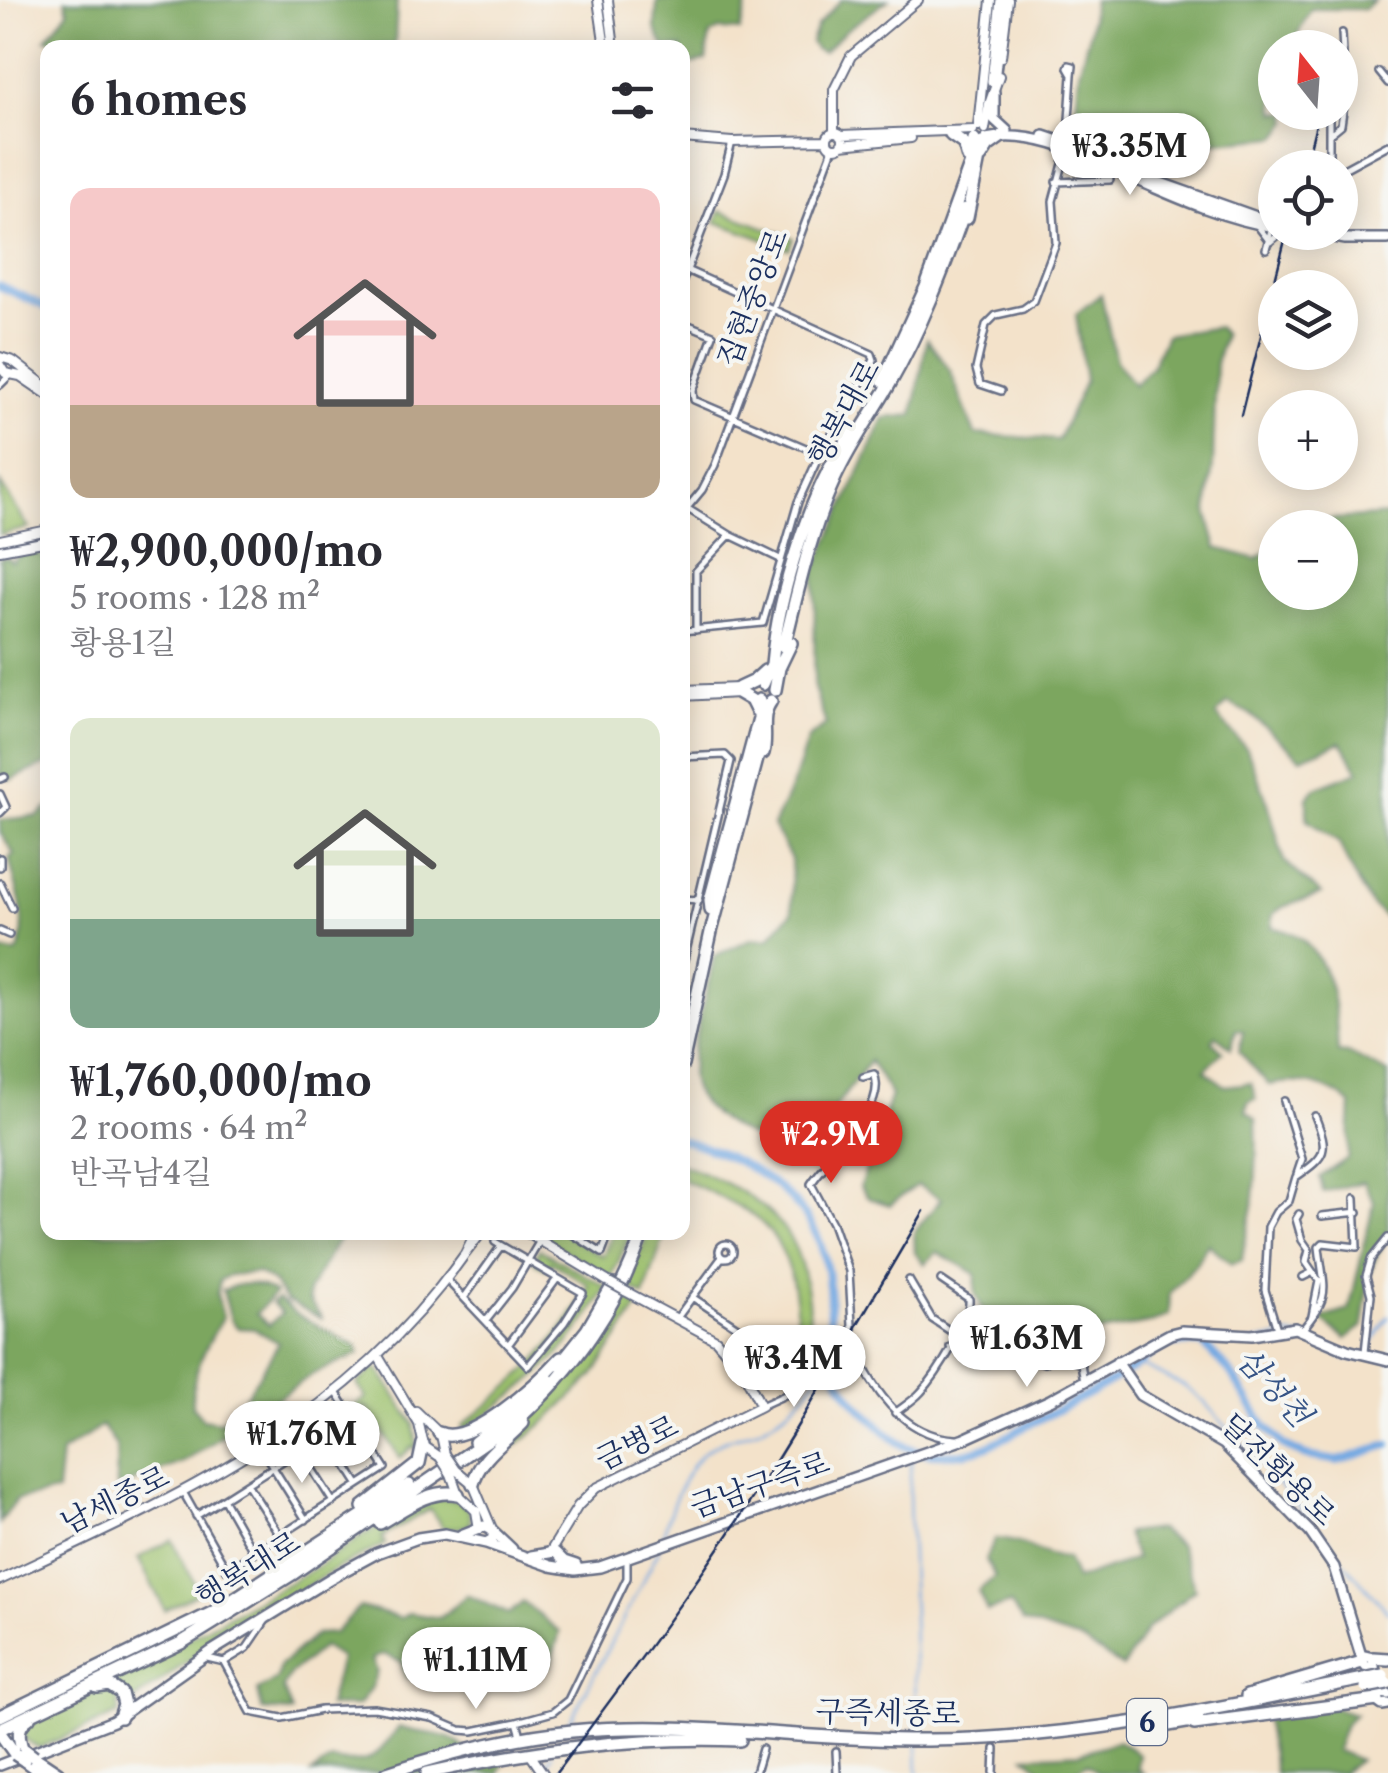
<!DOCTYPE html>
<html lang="en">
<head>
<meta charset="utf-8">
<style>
	:root { --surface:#fff; --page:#f2f2f3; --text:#2b2b33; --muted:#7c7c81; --accent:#d93025 }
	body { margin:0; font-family:"Libre Caslon Text","Noto Serif KR",serif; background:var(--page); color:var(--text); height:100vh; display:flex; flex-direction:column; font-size:38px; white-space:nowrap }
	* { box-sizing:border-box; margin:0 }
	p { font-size:32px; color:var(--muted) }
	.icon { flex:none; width:55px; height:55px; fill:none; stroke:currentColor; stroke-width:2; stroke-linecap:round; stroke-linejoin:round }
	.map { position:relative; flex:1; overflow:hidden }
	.sheet { position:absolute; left:40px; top:40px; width:650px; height:1200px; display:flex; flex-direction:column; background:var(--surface); border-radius:20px; box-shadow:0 5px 25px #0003 }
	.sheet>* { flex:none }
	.needle { width:65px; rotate:343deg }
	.fabs { position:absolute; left:1258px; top:30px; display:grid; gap:20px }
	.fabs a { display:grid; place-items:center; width:100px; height:100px; border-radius:50%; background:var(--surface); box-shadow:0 5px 25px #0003; font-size:50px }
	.price { position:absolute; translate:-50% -85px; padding:0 22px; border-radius:35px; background:#fff; color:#222; font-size:32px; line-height:65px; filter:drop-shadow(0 2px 5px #0008) }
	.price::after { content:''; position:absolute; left:50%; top:60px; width:30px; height:22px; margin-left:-15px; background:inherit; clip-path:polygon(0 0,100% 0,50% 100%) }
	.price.current { background:var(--accent); color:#fff }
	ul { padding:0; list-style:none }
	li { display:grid; align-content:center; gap:20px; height:530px; padding:0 30px }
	li span { display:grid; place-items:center; height:310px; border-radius:20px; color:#555 }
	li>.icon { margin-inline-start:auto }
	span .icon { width:180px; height:180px; fill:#fffc; stroke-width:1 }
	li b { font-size:42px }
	h2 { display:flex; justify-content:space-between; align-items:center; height:120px; padding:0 30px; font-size:42px }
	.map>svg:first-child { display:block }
</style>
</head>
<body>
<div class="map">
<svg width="1388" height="1773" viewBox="0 0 1388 1773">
	<rect width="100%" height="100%" fill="#f6f6f2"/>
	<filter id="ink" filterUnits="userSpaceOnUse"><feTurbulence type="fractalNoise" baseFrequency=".01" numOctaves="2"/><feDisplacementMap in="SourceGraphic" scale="20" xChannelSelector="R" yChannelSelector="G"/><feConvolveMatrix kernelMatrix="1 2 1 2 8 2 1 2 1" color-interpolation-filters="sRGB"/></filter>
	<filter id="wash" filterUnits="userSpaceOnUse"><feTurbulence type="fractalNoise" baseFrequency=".0048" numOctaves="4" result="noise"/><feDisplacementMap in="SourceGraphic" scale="40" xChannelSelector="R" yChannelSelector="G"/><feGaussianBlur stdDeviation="2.25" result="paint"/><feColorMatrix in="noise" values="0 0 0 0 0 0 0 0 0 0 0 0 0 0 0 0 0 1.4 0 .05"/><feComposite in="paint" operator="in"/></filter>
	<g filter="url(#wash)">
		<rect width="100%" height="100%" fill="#f3e2ca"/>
		<!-- green -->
		<path fill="#9bc06b" stroke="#5b7864" stroke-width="2.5" d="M720 211 793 238 789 249 716 222Z
			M0 483 29 528 0 535Z
			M682 1164C802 1211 810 1250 811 1371L797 1380C797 1324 804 1252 752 1215 731 1200 705 1190 683 1180Z
			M548 1233H563L603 1256 613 1233H631L611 1278 547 1240Z
			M648 1233H665L644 1296 626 1285Z
			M539 1249 607 1287C568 1356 528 1386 465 1430L462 1426C514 1384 558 1347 589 1285L551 1262 546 1269 534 1262Z
			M621 1295 639 1306 593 1376 549 1419 481 1474 553 1396 602 1334Z
			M373 1369 379 1370 414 1424 417 1449 412 1447 400 1458 366 1407 353 1414 350 1409 366 1398 357 1384Z
			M430 1498C449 1498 474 1499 470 1524L460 1528H443L430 1509 382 1537 385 1544 334 1570 214 1642 127 1706 112 1680 312 1570 365 1534Z
			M172 1540 199 1592 165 1610 138 1558Z
			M103 1689 118 1694 119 1714 39 1748 25 1740 22 1727 28 1721Z"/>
		<!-- forest -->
		<path fill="#7ca65f" stroke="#4c6a5e" stroke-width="2.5" d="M65 0H397L395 45 115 48 110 34 63 41 46 39 68 11Z
			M657 0H755L747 5 740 31 719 30 710 35 706 60 683 67 682 48 664 47 655 28Z
			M841 0H888L846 30 823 52 815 49 811 42 817 26Z
			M1093 0H1376L1363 9H1311L1291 47 1275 48V112L1288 113 1289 122 1277 137 1206 143 1142 157 1074 130 1079 71 1090 30Z
			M1101 294 1116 361 1134 385 1152 366 1166 335 1218 327 1224 335 1216 363 1213 465 1207 511 1217 548 1257 559 1275 545V592H1340V528L1299 527 1307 521 1388 515V919L1372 906 1352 873 1339 843 1307 820V797L1315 788 1359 771 1341 742 1301 758 1250 714 1228 703 1216 715 1247 749 1268 803 1284 861 1321 894 1283 907 1273 914 1272 927C1281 930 1295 932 1302 939 1335 971 1336 1010 1338 1052L1348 1053 1388 1073V1230L1370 1272 1363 1326 1346 1339 1320 1319 1349 1310 1374 1202 1363 1182 1323 1192 1320 1177 1348 1158 1351 1104C1329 1084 1298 1078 1269 1085L1239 1051 1243 1031 1236 1030 1231 1048 1216 1035 1212 1041 1223 1051 1205 1070 1225 1086 1251 1083 1256 1099 1248 1102 1246 1111 1256 1119C1257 1148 1257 1177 1253 1206 1250 1224 1244 1241 1242 1260L1231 1264 1208 1244 1196 1264 1170 1293 1169 1315 1154 1322 1070 1338 1038 1324 1008 1319 983 1310 975 1293 976 1274 937 1252 925 1264 915 1253 914 1232 941 1199 917 1185 890 1205 868 1198 860 1187 891 1095 870 1061 823 1124 845 1138 811 1160C773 1146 689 1121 691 1072 692 1033 708 994 714 956L751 939 769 938 792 912 791 859 773 826 792 785 808 738 826 725 814 688 815 570 884 418 913 415 927 339 950 370 975 434 1058 440 1085 381 1076 314Z
			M35 550 47 561V764L10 780 5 775 0 776V558L7 557 12 562 20 554Z
			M47 808 48 1232 342 1233 308 1292 309 1301 323 1319 286 1301 273 1282 257 1273 230 1275 220 1280 217 1294 223 1317C206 1346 191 1372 192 1406L203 1419 220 1422 238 1409 279 1343 254 1329 238 1328 231 1320 222 1288 223 1291C241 1281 257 1282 275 1293L256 1314 269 1325 282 1313 272 1303 278 1299 295 1313 358 1347 359 1354 313 1374 186 1461 117 1488 116 1446 102 1426 61 1453 57 1492 16 1500 0 1523V951L17 953C31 921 16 891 9 858L14 854 0 832V820L38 816Z
			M1159 1529 1180 1546 1195 1589 1146 1630 1123 1667 1080 1640 1023 1622 1010 1604 987 1611 978 1591 995 1577 986 1560 995 1539C1021 1538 1040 1557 1067 1558L1076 1580 1136 1559 1126 1533Z
			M467 1595 509 1614 523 1602 560 1632 550 1666 517 1680 522 1655 508 1639 486 1634 468 1657V1677L452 1678 445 1655 431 1645 419 1657 426 1675 407 1678 401 1662 384 1654 372 1659 377 1671 371 1688 358 1706H328L340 1658 323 1647 291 1673 283 1688 292 1712 262 1710 258 1691 277 1679 280 1666 316 1634 334 1633 360 1607 401 1618 409 1613 440 1618Z
			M1317 1703 1355 1714 1345 1724 1336 1750 1359 1760 1342 1773H1275L1265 1719Z
			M399 1727C415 1733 434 1732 449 1738 477 1750 461 1763 501 1750L503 1766 498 1773H312L331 1760C372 1767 375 1757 399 1727Z
			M1118 1741 1139 1754 1137 1768 1143 1773H1099L1087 1763 1073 1773H1045L1025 1756 1080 1753Z"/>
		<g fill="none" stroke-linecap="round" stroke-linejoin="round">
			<!-- stream -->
			<path stroke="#74a9e2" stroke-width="2.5" d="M1203 1344 1242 1345 1289 1335 1303 1338 1347 1359H1361
				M1370 1347 1388 1317
				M1140 1365 1184 1386 1203 1401 1329 1540 1338 1556 1388 1612
				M912 1449 909 1492 917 1737
				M661 1542C669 1514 680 1478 700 1456 712 1442 739 1437 756 1430 788 1416 812 1388 829 1360
				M566 1729 659 1550
				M917 1745 918 1773
				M544 1768 553 1754"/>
			<!-- river -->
			<path stroke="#74a9e2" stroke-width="8" d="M0 286 48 308
				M682 1140C739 1156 809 1193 824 1256 842 1327 806 1358 870 1417 881 1427 892 1440 905 1446 928 1457 957 1456 980 1449 996 1444 1013 1433 1028 1425 1064 1407 1101 1389 1135 1367 1145 1361 1154 1348 1165 1345 1177 1341 1191 1343 1203 1344L1230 1372 1264 1425 1284 1446 1306 1456 1338 1461 1388 1445"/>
		</g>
	</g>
	<g filter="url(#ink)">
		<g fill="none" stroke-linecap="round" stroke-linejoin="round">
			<!-- trunk-tunnel -->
			<path stroke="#c8beb4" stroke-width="11" stroke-dasharray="11 5.5" stroke-linecap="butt" d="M975 149 988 80
				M762 714 773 669"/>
			<!-- minor casing -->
			<g stroke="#676e84" stroke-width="10">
				<path id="minor" d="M1069 65 1073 66 1072 75 1068 68Z
					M1379 72 1388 83
					M1330 134 1341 125 1345 97 1342 33
					M1329 168V112
					M1340 171 1388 145
					M1056 182 1110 180
					M1260 217 1275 210
					M1257 225 1270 242 1282 232
					M1266 249 1275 215
					M682 268 872 354 874 360 820 454 798 502 763 623 682 631
					M682 283 724 174 732 142
					M682 322 713 335 693 391 694 400 820 454
					M0 385 10 375
					M1001 391 980 384 976 369 986 325 996 315 1023 309 1034 301 1056 243 1053 201 1067 149 1072 75
					M688 509 730 535 780 559
					M682 514 702 490 715 465 833 148
					M696 630V571L730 535
					M682 757 725 755 731 761 682 968
					M0 779 5 777
					M0 794 6 807 0 813
					M0 858V867
					M0 883 12 908
					M682 899 699 900
					M0 931 9 935
					M1284 1101 1302 1159 1297 1174
					M1299 1214 1296 1219 1302 1240 1309 1250 1306 1262 1319 1281 1312 1316
					M1322 1216 1358 1212
					M569 1232 602 1253 610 1232
					M719 1251a7 7 0 1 1 14 0a7 7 0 1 1-14 0Z
					M1303 1277 1313 1272
					M447 1280 528 1366 564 1323 583 1293 495 1242
					M909 1280 932 1319 958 1336
					M692 1297 742 1330 727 1351
					M464 1298 501 1246
					M677 1318 722 1257
					M486 1321 512 1288 545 1232
					M1277 1329 1265 1290 1268 1227 1276 1212 1289 1201 1296 1177C1327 1156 1329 1151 1315 1116
					M1302 1330C1332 1294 1324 1291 1319 1247L1323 1243 1357 1247 1355 1198
					M1029 1340 1054 1353
					M508 1345 557 1279
					M950 1347 998 1349 1044 1363 1054 1353 1081 1364 1084 1381
					M1365 1352 1371 1295 1366 1276 1371 1259 1388 1238
					M863 1366 853 1344 849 1271 832 1223 811 1184C828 1157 889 1108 874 1074L863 1077
					M761 1406 785 1395 821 1370 863 1366C882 1402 912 1437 956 1439
					M895 1413C904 1406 914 1400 921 1392 937 1375 971 1321 969 1299L941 1280
					M325 1432 358 1484
					M261 1448 306 1520
					M300 1450 333 1502
					M248 1485 281 1537
					M183 1492 227 1570 385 1468 336 1392
					M224 1500 254 1553
					M196 1516 300 1450 350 1414
					M266 1620 247 1648 224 1662 251 1712 282 1718 321 1710 374 1708 432 1718 460 1730 473 1731 517 1722
					M203 1657 224 1662
					M520 1732 517 1722 553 1712 568 1700 627 1578V1559
					M836 1751 837 1773
					M755 1773 762 1749
					M994 1773 995 1749"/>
			</g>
			<!-- tertiary casing -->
			<g stroke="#676e84" stroke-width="12">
				<path id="tertiary" d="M598 0 605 48
					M608 0 614 48
					M1001 57 1008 0
					M978 126 991 0
					M985 129 989 104 999 76
					M827 140a8 8 0 1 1 16 0a8 8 0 1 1-16 0Z
					M834 132V90L851 56 918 0
					M841 135 973 130
					M682 138 732 142 827 140
					M841 145 911 138
					M0 357 13 361 48 388
					M0 365 5 373 20 376 48 395
					M0 540 48 530
					M0 550 48 541
					M682 690 739 688
					M682 696 739 693
					M476 1232 465 1254 482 1232
					M526 1232 607 1281
					M378 1356 419 1424 424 1446 440 1457
					M416 1411 441 1435 445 1454
					M456 1470 473 1484 493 1531
					M451 1474 458 1494 476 1511 479 1529
					M550 1552 578 1506 596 1488 761 1406 744 1373 716 1340 625 1291
					M0 1580C182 1495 344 1424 465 1254
					M532 1757 543 1773"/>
			</g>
			<!-- secondary casing -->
			<g stroke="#676e84" stroke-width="14">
				<path id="secondary" d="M994 92V119L1007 131
					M1044 136 1095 153
					M986 139C1038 128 1090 159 1135 179 1180 199 1226 219 1275 227
					M1118 164 1155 181 1262 219
					M1306 232 1345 239H1388
					M1117 1362 1140 1395 1224 1444 1310 1532 1334 1567 1362 1659
					M461 1535 484 1526 492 1530
					M486 1543 493 1539V1531L512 1549
					M531 1556 555 1552 564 1561 576 1565
					M1388 1694 1382 1693C1376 1680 1374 1670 1373 1658L1365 1656 1362 1662C1373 1673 1381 1687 1378 1702L1382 1705 1388 1704
					M0 1765 113 1721 212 1651 331 1578 377 1553 418 1538 445 1534 486 1543 551 1566 575 1570 600 1567 964 1439 1050 1400 1170 1334 1182 1331 1252 1335 1295 1328 1347 1350 1388 1360"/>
			</g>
			<!-- trunk casing -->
			<g stroke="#676e84" stroke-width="16">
				<path id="trunk" d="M993 81 1002 0
					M951 135 964 144 968 158
					M981 157 988 146 1002 136
					M967 218 982 143
					M883 381 926 287 972 160 974 140
					M784 647C798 590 810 532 835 478 850 445 871 416 889 385 921 329 944 269 965 209
					M763 684 772 664C778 596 811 485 853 432
					M739 688 754 681 765 671
					M775 690 779 668 791 643
					M739 693 751 700 756 710
					M763 753C768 735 759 717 771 701
					M711 910 710 900 759 718V700
					M682 1065 711 932 761 744
					M559 1365 587 1330 613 1285
					M439 1433C470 1448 540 1381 561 1358
					M475 1442 520 1407 548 1379
					M473 1484C479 1458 505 1442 523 1423
					M363 1507 419 1463 423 1444
					M380 1523C403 1510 430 1488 458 1494
					M1373 1658 1388 1659
					M97 1687 109 1685 121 1693 124 1705 120 1717
					M1247 1696 1362 1662
					M0 1716 214 1612 409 1485
					M1194 1724 1378 1700
					M1157 1727 1198 1720
					M0 1729 181 1643 294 1573 517 1420C574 1370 619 1304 643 1232
					M0 1733 15 1754
					M22 1748C18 1735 17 1726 29 1718
					M34 1757 58 1773
					M24 1760 42 1773
					M387 1773C447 1753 509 1737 572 1731 690 1720 810 1741 928 1740 1077 1739 1219 1708 1364 1679
					M427 1773C531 1750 633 1736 740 1740"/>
			</g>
			<!-- minor -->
			<use href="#minor" stroke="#fff" stroke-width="5"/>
			<!-- tertiary -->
			<use href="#tertiary" stroke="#fff" stroke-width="8"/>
			<!-- secondary -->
			<use href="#secondary" stroke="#fff" stroke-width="9"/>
			<!-- trunk -->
			<use href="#trunk" stroke="#fff" stroke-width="11"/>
			<!-- rail -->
			<path stroke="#1b2f5e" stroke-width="2.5" d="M1305 168 1319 112
				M1241 415 1287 232
				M556 1773C643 1657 730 1540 804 1415 844 1347 884 1279 924 1211"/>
			<!-- tertiary-bridge casing -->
			<g stroke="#676e84" stroke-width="12" stroke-linecap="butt">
				<path id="tertiary-bridge" d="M607 1281 625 1291
					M445 1454 456 1470
					M440 1457 451 1474"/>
			</g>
			<!-- trunk-bridge casing -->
			<g stroke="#676e84" stroke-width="16" stroke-linecap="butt">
				<path id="trunk-bridge" d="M1364 1679 1383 1675
					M1366 1687 1387 1683
					M25 1750 34 1757
					M15 1754 24 1760"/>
			</g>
			<!-- tertiary-bridge -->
			<use href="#tertiary-bridge" stroke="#fff" stroke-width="8"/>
			<!-- trunk-bridge -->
			<use href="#trunk-bridge" stroke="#fff" stroke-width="11"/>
		</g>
	</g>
	<g text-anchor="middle" stroke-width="8" stroke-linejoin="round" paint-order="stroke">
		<!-- shield labels -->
		<rect fill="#f6f6f2" stroke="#5d6b8a" stroke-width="2.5" x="1127" y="1699" width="40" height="46" rx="8"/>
		<g font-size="28" font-weight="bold" fill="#1b2f5e">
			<text x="1147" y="1732">6</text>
		</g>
		<!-- street labels -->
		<g font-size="30" fill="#1b2f5e" stroke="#f6f6f2">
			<text transform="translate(753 298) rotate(-69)" y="10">집현중앙로</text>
			<text transform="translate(844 413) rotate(-61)" y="10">행복대로</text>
			<text transform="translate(637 1443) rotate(-26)" y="10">금병로</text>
			<text transform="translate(1278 1470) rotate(44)" y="10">달전황용로</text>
			<text transform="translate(760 1485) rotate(-19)" y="10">금남구즉로</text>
			<text transform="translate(115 1500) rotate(-26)" y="10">남세종로</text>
			<text transform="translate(248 1570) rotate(-32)" y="10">행복대로</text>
			<text transform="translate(888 1713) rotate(1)" y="10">구즉세종로</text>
		</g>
		<!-- water labels -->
		<g font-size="32" font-style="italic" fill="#365486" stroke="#f6f6f2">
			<text transform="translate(1274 1387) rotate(48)" y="11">삼성천</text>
		</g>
	</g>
</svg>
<div class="fabs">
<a><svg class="needle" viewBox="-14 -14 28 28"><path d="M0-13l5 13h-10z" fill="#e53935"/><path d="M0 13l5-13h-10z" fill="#7c7c81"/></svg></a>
<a><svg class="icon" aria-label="locate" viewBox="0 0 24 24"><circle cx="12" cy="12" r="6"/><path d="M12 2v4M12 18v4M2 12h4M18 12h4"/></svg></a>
<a><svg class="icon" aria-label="layers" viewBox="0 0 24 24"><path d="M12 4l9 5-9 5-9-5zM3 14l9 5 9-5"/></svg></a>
<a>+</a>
<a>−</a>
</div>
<b class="price" style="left:1130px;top:198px">₩3.35M</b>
<b class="price current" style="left:831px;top:1186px">₩2.9M</b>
<b class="price" style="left:1027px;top:1390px">₩1.63M</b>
<b class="price" style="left:794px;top:1410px">₩3.4M</b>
<b class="price" style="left:302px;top:1486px">₩1.76M</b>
<b class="price" style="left:476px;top:1712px">₩1.11M</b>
<section class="sheet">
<h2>6 homes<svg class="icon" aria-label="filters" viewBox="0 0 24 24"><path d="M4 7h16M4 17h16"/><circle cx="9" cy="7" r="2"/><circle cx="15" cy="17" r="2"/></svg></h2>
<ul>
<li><span style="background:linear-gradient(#f6c9c9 70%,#b9a48a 0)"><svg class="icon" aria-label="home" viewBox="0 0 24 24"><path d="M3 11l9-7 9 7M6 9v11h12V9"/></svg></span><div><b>₩2,900,000/mo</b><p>5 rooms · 128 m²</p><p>황용1길</p></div></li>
<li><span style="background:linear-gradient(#dfe7d0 65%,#7fa58c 0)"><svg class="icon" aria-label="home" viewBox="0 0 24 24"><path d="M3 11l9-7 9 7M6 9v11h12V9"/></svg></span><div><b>₩1,760,000/mo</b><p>2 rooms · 64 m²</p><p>반곡남4길</p></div></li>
</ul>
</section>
</div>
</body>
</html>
